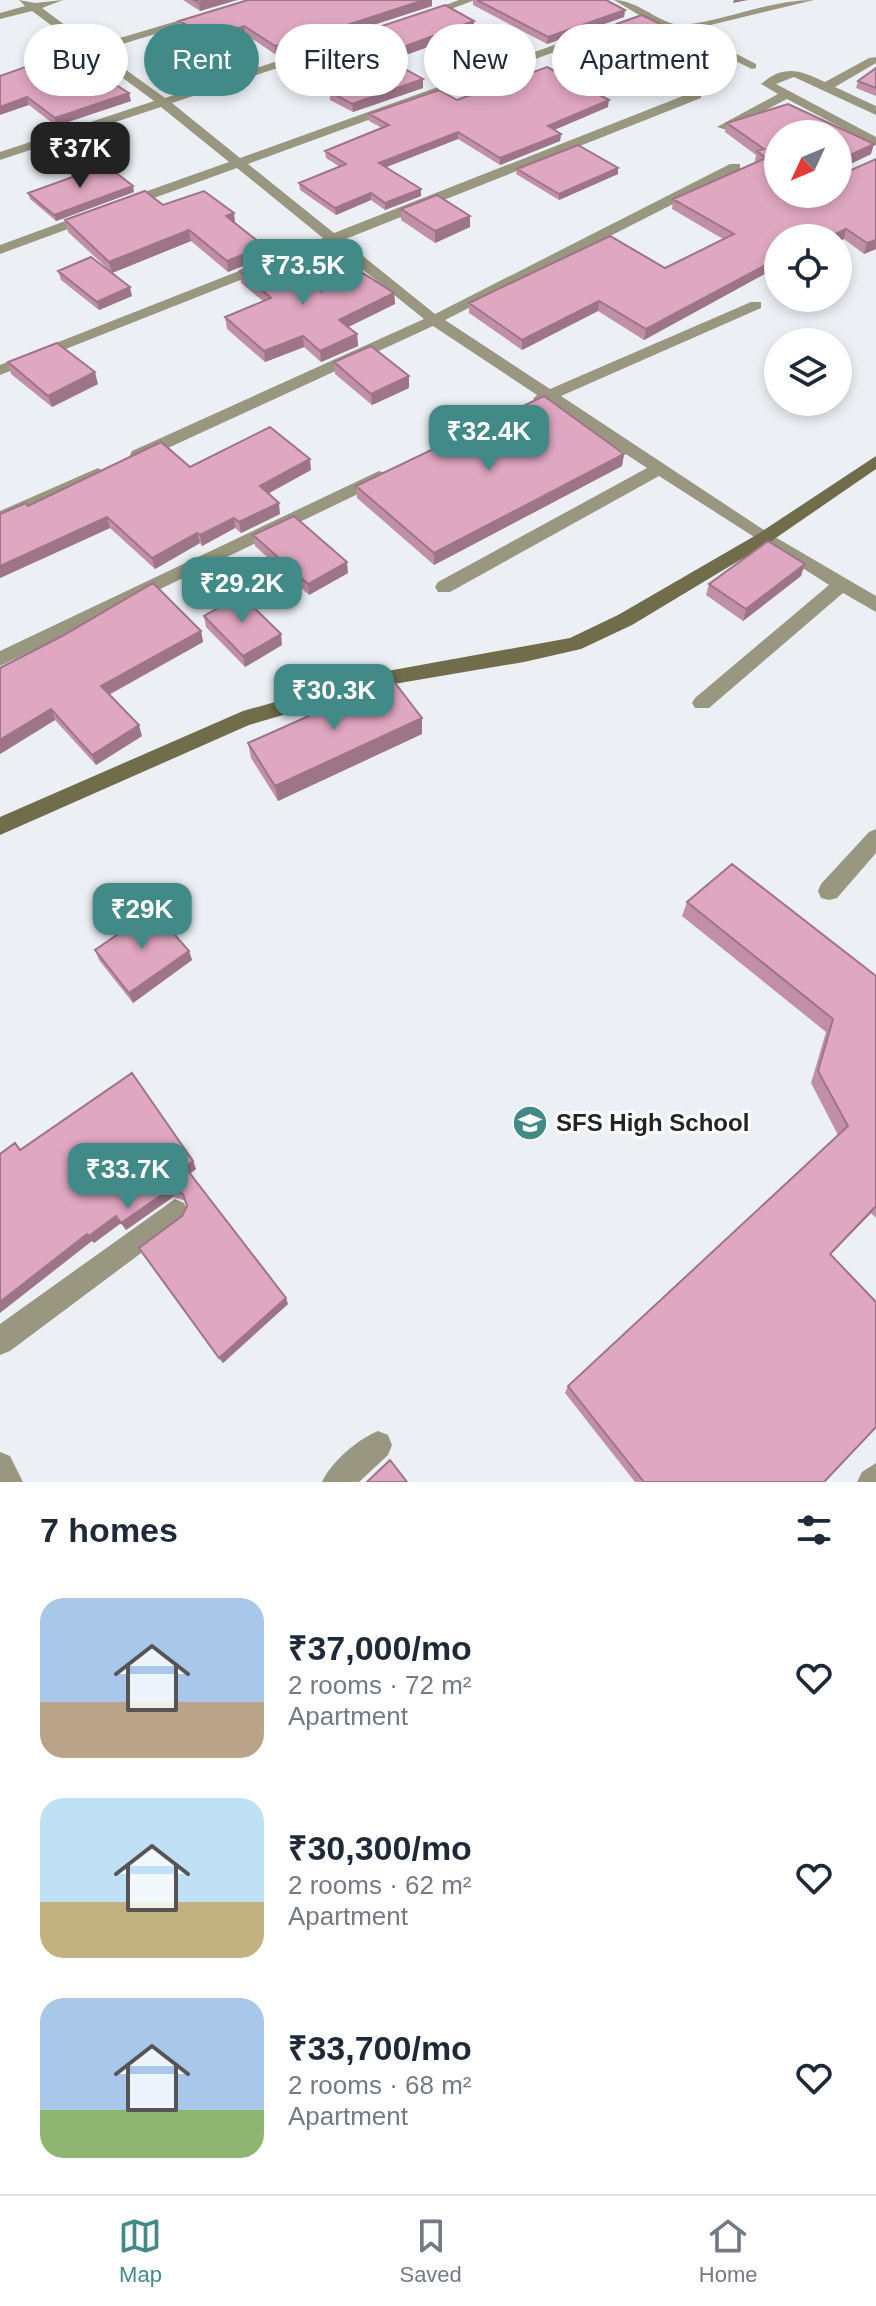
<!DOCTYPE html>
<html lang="en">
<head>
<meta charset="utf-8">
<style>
	:root { --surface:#fff; --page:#f2f2f3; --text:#1f2937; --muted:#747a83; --line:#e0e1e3; --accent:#428a87 }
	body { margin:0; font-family:Arial,sans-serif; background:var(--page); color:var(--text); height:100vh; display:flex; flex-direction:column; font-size:30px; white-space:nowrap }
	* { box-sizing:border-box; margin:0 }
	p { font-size:26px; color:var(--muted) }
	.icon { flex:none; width:44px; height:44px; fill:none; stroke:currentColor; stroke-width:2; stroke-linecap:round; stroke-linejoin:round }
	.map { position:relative; height:1482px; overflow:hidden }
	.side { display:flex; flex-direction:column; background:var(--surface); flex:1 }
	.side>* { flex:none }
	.banner { position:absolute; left:24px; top:24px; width:828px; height:72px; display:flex; gap:16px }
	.needle { width:52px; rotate:226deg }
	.fabs { position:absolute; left:764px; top:120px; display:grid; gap:16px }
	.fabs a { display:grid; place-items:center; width:88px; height:88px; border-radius:50%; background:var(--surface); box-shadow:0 4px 12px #0003; font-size:40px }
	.price { position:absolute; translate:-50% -68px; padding:0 18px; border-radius:16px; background:var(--accent); color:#fff; font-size:26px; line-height:52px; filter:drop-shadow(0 2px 4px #0008) }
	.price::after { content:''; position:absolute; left:50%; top:48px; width:24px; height:18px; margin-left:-12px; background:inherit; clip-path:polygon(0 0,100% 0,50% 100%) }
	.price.active { background:#222; color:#fff }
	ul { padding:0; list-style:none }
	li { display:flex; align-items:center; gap:24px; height:200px; padding:0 40px }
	li span { display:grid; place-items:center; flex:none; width:224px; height:160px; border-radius:24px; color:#555 }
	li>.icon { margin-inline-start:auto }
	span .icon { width:96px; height:96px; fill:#fffc; stroke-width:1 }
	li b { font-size:34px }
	h2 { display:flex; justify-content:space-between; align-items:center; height:96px; padding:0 40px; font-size:34px }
	.chip { padding:0 28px; border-radius:36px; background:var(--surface); box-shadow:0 4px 12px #0003; font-size:28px; line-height:72px }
	.chip.active { background:var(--accent); color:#fff }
	.menu { display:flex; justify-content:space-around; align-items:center; height:112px; border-top:2px solid var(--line); background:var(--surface); font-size:22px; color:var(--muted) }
	.menu a { display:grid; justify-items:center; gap:4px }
	.menu .active { color:var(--accent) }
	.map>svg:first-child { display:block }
</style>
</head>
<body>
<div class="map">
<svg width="876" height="1482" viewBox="0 0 876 1482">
	<rect width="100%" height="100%" fill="#ecf0f5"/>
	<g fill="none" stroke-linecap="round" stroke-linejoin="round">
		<!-- street -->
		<path fill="#9a9780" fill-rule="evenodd" d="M19 0 35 3 63 0 42 8 93 46 248 0H265L100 51 165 98 342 40H350V44L172 103 240 158 582 35H590V39L248 164 334 233 693 92H701V98L343 240 435 314 730 164H740V170L445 320 550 389 751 302H761V308L561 396 770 534 876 596V612L843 593 709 708H695L692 703 695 698 829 585 659 476 450 592H438L435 587 438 582 647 468 547 402H535L533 399 537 395 433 326 144 459H132L130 455 132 451 424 319 331 244 0 375V365L323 238 237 168 129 207H119V201L229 162 161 107 0 160V152L154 101 32 11 0 19V13L25 6Z
			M459 0H475L429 17 419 15Z
			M614 0C639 0 663 27 684 25 728 20 770 0 814 0L690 30 756 64V68L752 69 648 19 616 27V23L639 15Z
			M876 57V63L835 87 876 106V115L794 77 776 84 876 137V146L787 99 727 130 717 127 778 94 761 84C784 64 800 70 825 82L869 58Z
			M90 212 97 216 95 219 0 254V245Z
			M98 468 106 473 104 477 0 524V511Z
			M379 471 385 473 387 477 385 481 0 666V651Z
			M876 829V853L837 898 829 900 821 898 818 891 821 884 869 832Z
			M175 1199 184 1203 188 1212 184 1221 10 1351 0 1355V1324Z
			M378 1431 388 1435 392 1445 388 1455 359 1482H322C331 1462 358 1439 378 1431Z
			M0 1452 10 1456 23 1482H0Z
			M876 1463V1482H857L862 1472Z"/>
		<!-- secondary -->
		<path fill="#716d4b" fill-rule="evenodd" d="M876 456V469L770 542 632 625 581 649 524 662 382 686 249 725 0 835V817L243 711 382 672 570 638 618 615 758 534Z"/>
	</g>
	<!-- wall -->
	<path fill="#c190a6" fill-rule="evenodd" d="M183 0H237L200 11Z
		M248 0H432V6L308 46 276 55 245 34 212 47 180 29 179 21Z
		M473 0H606L625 10 624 17 547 44 473 5Z
		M642 15 719 63 684 78 645 59 605 74 563 52 564 43Z
		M474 21V30L354 74 322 55V46Z
		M876 68V96L856 88 858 81Z
		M104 70 106 77 104 78 131 101 56 126 29 105 0 76Z
		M423 79V88L353 112 330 100V92Z
		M457 100 608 107 554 130 561 134 560 141 500 165 458 139 386 167 421 189V196L385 210 371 200 336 215 300 190 299 183 340 167 326 158 325 151 382 128 369 121V114Z
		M727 123 871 154 840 169V175L876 159V249L864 254 844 239 838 242V238L775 273 770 271 644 340 598 311 522 350 469 313V303L665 268 723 239 672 209 673 199 756 162 755 161 756 155 725 132ZM778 134 838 194H778Z
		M618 168V174L559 200 516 174 517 169Z
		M134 192 56 221 30 199 28 193Z
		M163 205 234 213 235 223 264 246 265 257 228 272 191 241 112 273 132 296 99 310 61 280 58 271 108 269 68 232 65 220Z
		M401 209 470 216V227L435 243 401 220Z
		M240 271 321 291 394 293 395 304 348 327 357 334 358 346 321 362 304 347 265 362 227 329 225 317 263 301 241 283Z
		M8 362 98 384 52 407 11 374Z
		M334 362 409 388 372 405 335 374Z
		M624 454 622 466 434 565 357 498 356 486Z
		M190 467 311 470 268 494 280 514 241 533 235 528 202 546 200 543 155 569 110 528 0 578V514L28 506Z
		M253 535 348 573 309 595 255 546Z
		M801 576 743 621 706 595 709 584Z
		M204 616 282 645 245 667 206 627Z
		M201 631 203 642 109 695 142 736 96 765 55 720 0 754V668Z
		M422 734 278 801 251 758 248 743Z
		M687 902 876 976V1218L871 1213 831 1254 824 1482H635L565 1393 568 1386 838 1135 811 1083 826 1032 682 916Z
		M95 950 189 951 192 960 133 1003 99 960Z
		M20 1150 193 1161 196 1169 190 1174 288 1304 223 1363 144 1255 182 1216 187 1206 186 1201 173 1197 126 1230 121 1223 94 1243Z"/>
	<!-- shaded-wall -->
	<path fill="#9d7587" d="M209 0H237L200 11 199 3Z
		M424 0H432V6L308 46 276 55 275 46Z
		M734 0H748L733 3Z
		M625 10 624 17 547 44 548 37Z
		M474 21V30L354 74V65Z
		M244 26 245 34 212 47 211 38Z
		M646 49 645 59 605 74 606 65Z
		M720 53 719 63 684 78 686 68Z
		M104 70 106 77 98 80 96 73Z
		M423 79V88L353 112 352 104Z
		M129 93 131 101 56 126 55 118Z
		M27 97 29 105 0 115V107Z
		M609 100 608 107 547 133 548 126Z
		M458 132V139L379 170V163Z
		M561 134 560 141 500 165V158Z
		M874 144 871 154 838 170 839 160Z
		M618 168V174L559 200V194Z
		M133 186 134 192 56 221 54 215Z
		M421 189V196L385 210V203Z
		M371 193V200L336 215 335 208Z
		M234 213 235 224 226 216Z
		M470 216V227L435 243V231Z
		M846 229 844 239 838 242V238H827Z
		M189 230 191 241 112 273 109 262Z
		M876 240V249L864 254 867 243Z
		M264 246 265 257 228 272 227 261Z
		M773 261 770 271 644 340 646 329Z
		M130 287 132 296 99 310 97 302Z
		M394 293 395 304 340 331 339 320Z
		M599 301 598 311 522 350V340Z
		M357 334 358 346 321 362 320 351Z
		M303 336 304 347 265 362 264 351Z
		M95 372 98 384 52 407 48 396Z
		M409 376V388L372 405 371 394Z
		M624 454 622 466 434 565V553Z
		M310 459 311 470 261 497 260 486Z
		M279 503 280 514 241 533 239 522Z
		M107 517 110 528 0 578V566Z
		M234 518 235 528 202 546 200 535Z
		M197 533 200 543 155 569 152 558Z
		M347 562 348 573 309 595 308 584Z
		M805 564 801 576 743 621 746 609Z
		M201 631 203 642 104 697 101 686Z
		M281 634 282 645 245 667 243 656Z
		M51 709 55 720 0 754V740Z
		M422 718V734L278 801 275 786Z
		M139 725 142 736 96 765 92 755Z
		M189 951 192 960 133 1003 129 993Z
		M193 1161 196 1169 188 1175 185 1167Z
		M170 1189 173 1197 126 1230 121 1223Z
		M876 1206 871 1213 822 1263 830 1254Z
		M116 1216 121 1223 94 1243 92 1241 0 1313V1302L87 1234Z
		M286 1298 288 1304 223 1363 219 1358Z"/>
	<!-- building -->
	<path fill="#e0a7c1" stroke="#9d7587" stroke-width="2" fill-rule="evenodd" d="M194 0H209L199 3Z
		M248 0H424L307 38 275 46 244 26 211 38 179 21Z
		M477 0H606L625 10 548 37Z
		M445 5 474 21 354 65 322 46Z
		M642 15 720 53 686 68 646 49 606 65 564 43Z
		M76 49 104 70 96 73 129 93 55 118 27 97 0 107V76Z
		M396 64 423 79 352 104 330 92Z
		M547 67 609 100 548 126 561 134 500 158 458 132 379 163 421 189 385 203 371 193 335 208 299 183 346 164 325 151 389 125 369 114 439 90 457 100Z
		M876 68V88L858 81Z
		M788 104 874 144 839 160 840 175 876 159V240L867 243 846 229 827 238H778V262L773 261 646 329 599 301 522 340 469 303 610 236 665 268 734 234 673 199 766 158 757 151 764 149 727 123ZM778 134H838V194H778Z
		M578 145 618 168 559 194 517 169Z
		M106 165 133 186 54 215 28 193Z
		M145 191 163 205 204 191 234 213 226 216 264 246 227 261 189 230 109 262 65 220Z
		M437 195 470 216 435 231 401 209Z
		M91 257 130 287 97 302 58 271Z
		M277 257 321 291 361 272 394 293 339 320 357 334 320 351 303 336 264 351 225 317 271 298 240 271Z
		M57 343 95 372 48 396 8 362Z
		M371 346 409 376 371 394 334 362Z
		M544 396 624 454 434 553 356 486Z
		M270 427 310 459 260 486 279 503 239 522 234 518 200 535 197 533 152 558 107 517 0 566V514L26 503 28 506 161 442 190 467Z
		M294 516 347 562 308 584 253 535Z
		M768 541 805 564 746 609 709 584Z
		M153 583 201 631 101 686 139 725 92 755 51 709 0 740V668L64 635Z
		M241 595 281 634 243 656 204 616Z
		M392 679 422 718 275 786 248 743Z
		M732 864 876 976V1206L830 1254 876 1302V1427L824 1482H644L568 1386 848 1126 818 1071 833 1019 687 902Z
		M153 910 189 951 129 993 95 950Z
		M132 1073 193 1161 185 1167 286 1298 219 1358 139 1248 182 1216 187 1206 183 1194 170 1189 121 1223 116 1216 89 1236 87 1234 0 1302V1154L15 1143 20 1150Z
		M390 1460 407 1482H367Z"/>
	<!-- icons -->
	<defs>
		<g id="school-disc" transform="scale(1.8)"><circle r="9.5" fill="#428a87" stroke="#fff"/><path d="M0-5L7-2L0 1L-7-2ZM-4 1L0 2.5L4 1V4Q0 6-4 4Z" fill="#fff"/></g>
	</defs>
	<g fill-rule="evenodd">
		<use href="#school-disc" x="530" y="1123"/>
	</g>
	<g text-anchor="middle" stroke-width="6" stroke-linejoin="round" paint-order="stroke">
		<!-- near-poi labels -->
		<g font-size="24" font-weight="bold" fill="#222325" stroke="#fff" text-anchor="start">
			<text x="556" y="1131">SFS High School</text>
		</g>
	</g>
</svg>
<div class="fabs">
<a><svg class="needle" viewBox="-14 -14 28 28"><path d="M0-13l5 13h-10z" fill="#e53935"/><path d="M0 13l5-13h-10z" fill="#747a83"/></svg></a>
<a><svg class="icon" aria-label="locate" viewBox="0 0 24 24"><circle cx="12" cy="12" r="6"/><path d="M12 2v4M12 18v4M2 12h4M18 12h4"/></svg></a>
<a><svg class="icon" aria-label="layers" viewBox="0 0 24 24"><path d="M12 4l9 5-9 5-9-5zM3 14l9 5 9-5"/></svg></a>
</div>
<b class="price active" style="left:80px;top:190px">₹37K</b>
<b class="price" style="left:303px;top:307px">₹73.5K</b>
<b class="price" style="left:489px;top:473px">₹32.4K</b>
<b class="price" style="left:242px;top:625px">₹29.2K</b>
<b class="price" style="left:334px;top:732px">₹30.3K</b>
<b class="price" style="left:142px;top:951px">₹29K</b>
<b class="price" style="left:128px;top:1211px">₹33.7K</b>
<div class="banner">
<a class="chip">Buy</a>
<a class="chip active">Rent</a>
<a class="chip">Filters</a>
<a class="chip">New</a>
<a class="chip">Apartment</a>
</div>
</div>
<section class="side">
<h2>7 homes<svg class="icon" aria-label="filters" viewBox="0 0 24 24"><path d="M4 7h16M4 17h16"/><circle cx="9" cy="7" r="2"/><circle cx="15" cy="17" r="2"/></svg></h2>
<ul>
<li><span style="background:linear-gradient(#a9c7e8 65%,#b9a48a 0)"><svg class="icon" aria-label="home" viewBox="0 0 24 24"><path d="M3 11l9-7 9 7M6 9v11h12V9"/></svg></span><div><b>₹37,000/mo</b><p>2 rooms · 72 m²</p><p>Apartment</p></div><svg class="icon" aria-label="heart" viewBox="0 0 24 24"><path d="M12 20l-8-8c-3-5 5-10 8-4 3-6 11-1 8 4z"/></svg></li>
<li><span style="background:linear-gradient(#bfe0f5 65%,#c2b280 0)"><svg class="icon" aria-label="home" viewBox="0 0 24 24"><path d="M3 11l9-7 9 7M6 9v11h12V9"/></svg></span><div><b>₹30,300/mo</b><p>2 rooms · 62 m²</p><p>Apartment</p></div><svg class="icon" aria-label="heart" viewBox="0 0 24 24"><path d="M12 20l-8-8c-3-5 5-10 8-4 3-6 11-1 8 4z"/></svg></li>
<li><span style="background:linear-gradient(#a9c7e8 70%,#8fb573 0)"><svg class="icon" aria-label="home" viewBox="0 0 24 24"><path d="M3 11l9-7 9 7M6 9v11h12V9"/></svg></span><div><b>₹33,700/mo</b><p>2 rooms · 68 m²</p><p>Apartment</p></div><svg class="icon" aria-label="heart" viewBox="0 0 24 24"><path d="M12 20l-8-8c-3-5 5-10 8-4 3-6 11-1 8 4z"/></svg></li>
</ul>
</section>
<nav class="menu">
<a class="active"><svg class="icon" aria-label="map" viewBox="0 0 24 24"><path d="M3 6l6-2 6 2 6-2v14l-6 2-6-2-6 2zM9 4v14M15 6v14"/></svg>Map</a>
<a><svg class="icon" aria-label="saved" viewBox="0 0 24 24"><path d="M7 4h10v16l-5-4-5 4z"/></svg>Saved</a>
<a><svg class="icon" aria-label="home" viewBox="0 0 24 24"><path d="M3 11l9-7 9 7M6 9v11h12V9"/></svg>Home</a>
</nav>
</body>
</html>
